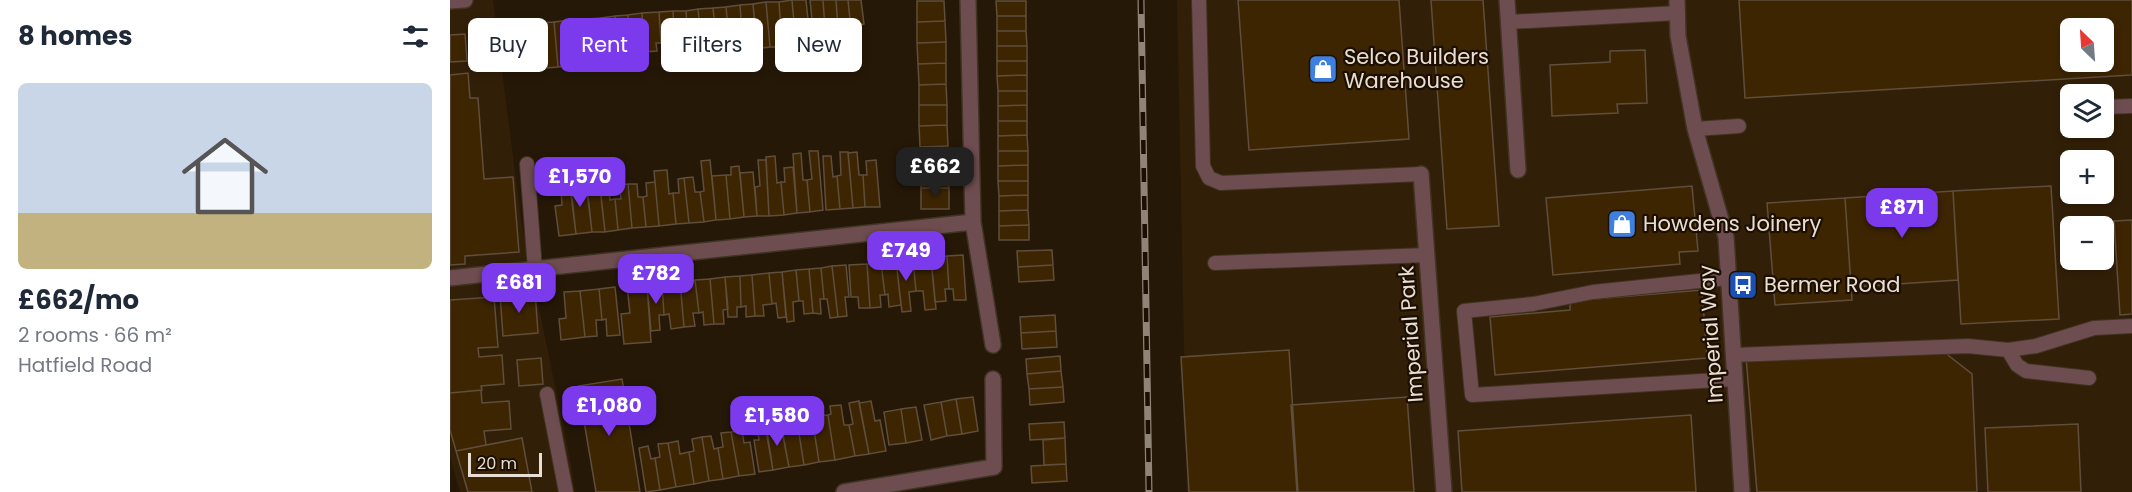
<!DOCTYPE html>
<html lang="en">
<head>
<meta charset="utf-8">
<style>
	:root { --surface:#fff; --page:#f6f6f7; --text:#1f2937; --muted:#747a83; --accent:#7c3aed }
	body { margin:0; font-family:Poppins,sans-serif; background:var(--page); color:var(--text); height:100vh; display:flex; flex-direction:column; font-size:22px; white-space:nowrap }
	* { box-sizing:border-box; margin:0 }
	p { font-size:20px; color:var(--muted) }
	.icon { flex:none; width:33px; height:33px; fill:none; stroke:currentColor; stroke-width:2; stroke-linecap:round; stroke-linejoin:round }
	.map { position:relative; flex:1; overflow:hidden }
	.panel { display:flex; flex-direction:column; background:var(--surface); width:450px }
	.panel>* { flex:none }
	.hud { position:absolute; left:18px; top:18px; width:570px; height:54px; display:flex; gap:12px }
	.needle { width:39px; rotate:335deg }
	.buttons { position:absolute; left:1610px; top:18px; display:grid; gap:12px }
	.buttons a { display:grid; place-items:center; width:54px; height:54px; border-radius:9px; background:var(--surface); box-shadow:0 3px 9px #0003; font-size:30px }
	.scale { position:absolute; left:18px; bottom:15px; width:74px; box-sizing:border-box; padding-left:6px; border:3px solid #e8ded3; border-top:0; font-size:16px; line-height:21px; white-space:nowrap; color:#e8ded3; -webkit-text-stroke:4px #1c0f01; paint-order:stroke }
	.price { position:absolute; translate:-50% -51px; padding:0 14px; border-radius:12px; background:var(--accent); color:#fff; font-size:20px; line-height:39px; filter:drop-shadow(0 2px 3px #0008) }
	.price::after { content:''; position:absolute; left:50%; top:36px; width:18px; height:14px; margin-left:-9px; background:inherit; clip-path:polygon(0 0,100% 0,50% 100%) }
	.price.selected { background:#222; color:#fff }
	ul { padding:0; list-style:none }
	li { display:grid; align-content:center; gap:12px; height:318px; padding:0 18px }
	li span { display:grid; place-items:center; height:186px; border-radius:9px; color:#555 }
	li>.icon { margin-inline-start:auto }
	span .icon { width:108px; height:108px; fill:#fffc; stroke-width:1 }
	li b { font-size:26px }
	h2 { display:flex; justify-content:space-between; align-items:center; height:72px; padding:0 18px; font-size:26px }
	.chip { padding:0 21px; border-radius:9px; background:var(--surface); box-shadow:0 3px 9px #0003; font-size:21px; line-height:54px }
	.chip.selected { background:var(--accent); color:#fff }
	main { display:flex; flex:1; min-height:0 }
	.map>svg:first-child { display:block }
</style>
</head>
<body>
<main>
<section class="panel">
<h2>8 homes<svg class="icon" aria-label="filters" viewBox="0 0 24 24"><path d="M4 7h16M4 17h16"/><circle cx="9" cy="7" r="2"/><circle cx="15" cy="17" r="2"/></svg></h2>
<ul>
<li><span style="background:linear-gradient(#c9d6e8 70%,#c2b280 0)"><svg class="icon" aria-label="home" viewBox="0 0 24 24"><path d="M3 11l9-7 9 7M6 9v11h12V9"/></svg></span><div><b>£662/mo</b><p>2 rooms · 66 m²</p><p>Hatfield Road</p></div></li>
</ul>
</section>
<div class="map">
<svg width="1682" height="492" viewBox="0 0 1682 492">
	<rect width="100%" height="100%" fill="#261807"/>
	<!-- built -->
	<path fill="#321f07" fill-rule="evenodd" d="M0 0H43L72 226 120 459 125 492H10L0 457Z
		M727 0H1682V492H737ZM1620 28H1653V62H1620ZM1620 94H1653V128H1620ZM1620 160H1653V194H1620ZM1620 226H1653V260H1620Z"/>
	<!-- building -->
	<path fill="#3e2502" stroke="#5f4e3c" stroke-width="1.5" fill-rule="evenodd" d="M342 0H356L359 30H354L356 57 347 58Z
		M342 0 346 45 338 46 337 31 331 32 329 2Z
		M360 0H373L376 42 368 43 367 30H363Z
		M373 0H386L388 28H384L385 42H376Z
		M386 0H398L402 39 394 41 392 27 388 28Z
		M398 0H411L414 24 410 25 411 38 402 39Z
		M788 0H949L959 139 799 150Z
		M981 0H1033L1049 226 997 229Z
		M1289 0H1682V75L1295 98ZM1620 28H1653V62H1620Z
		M467 1H494L495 21 467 22Z
		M546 1H576V16H547Z
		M316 2H329L331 32H327L328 47H320Z
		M316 2 320 47 312 48 310 35H306L303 4Z
		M303 4 307 48H299L297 34 292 35 290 5Z
		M290 5 292 35H287L288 50H280L276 7Z
		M276 7 280 50 272 52 271 37H266L263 8Z
		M263 8 266 37H260L261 47 252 49 248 9Z
		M248 9 252 49H245L244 39 238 40 236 11Z
		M223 11H236L238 40H234V52H225Z
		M223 11 225 52H217V42L211 43 209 12Z
		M209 12 211 43H206L207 51 194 52 192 13Z
		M192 13 195 65 184 66 185 46H180L178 15Z
		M178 15 180 46H176L178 70 169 71 165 16Z
		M165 16 168 55 159 56V47L153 48 151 18Z
		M547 16H576V31H547Z
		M151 18 153 48H149L150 62H141L137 19Z
		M137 19 141 62 130 64 129 50 123 51 120 20Z
		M120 20 123 51H118L119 66 108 67 104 22Z
		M495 21 496 42 467 43V22Z
		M104 22 108 67 97 68 96 54H90L87 23Z
		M547 31H576L577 46H547Z
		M15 34 17 61 0 62V35Z
		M496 42V63L468 64 467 43Z
		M547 46H577V61H547Z
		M1195 50 1197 103 1167 104 1168 113 1102 116 1100 65 1160 62V51Z
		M547 61H577V75L547 76Z
		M496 63V84L469 85 468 64Z
		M18 73 20 98H28L34 179 63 177 69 252 15 256V264L0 265V75Z
		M577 75V91H548L547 76Z
		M496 84 497 105H469V85Z
		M548 91H577V105L548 106Z
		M469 105H497V125L469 126Z
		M577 105V121H548V106Z
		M548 121H577V135L548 136Z
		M497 125 498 146 470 147 469 126Z
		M577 135 578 151H548V136Z
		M498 146V167L470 168V147Z
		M359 151H368L373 210 360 212 357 180 362 179Z
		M548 151H578V165L548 166Z
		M390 152H398L403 208 390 209 387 176 391 175Z
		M407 152 409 175H413L415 207 403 208 398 153Z
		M351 153 353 180H357L360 212 347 213 343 154Z
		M325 156 327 183 331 182 334 215 319 216 316 157Z
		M373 156H381L383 177 387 176 390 209 376 210Z
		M260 160 266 220 254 222 250 192 254 191 251 161Z
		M308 160H316L319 216H307L305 187 310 186Z
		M426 160 430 207H415L413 175H417L416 161Z
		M578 165V181H548V166Z
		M289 166 294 217 280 219 276 175H281V167Z
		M343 167 347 213 334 215 331 182H335L334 168Z
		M498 167 499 188H471L470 168Z
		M217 170 219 194 223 193 226 224 209 226 204 171Z
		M303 172 307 216 294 217 290 173Z
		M276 175 280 219 266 220 262 176Z
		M149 176 155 232H142L136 177Z
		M243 177 245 192H250L254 222 239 223 234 178Z
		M130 178 131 192 137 191 142 232 126 234 119 179Z
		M158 178 160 200 165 199 168 230 155 232 149 179Z
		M234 178 239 223 226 224 223 193H229L228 179Z
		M548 181H578V195L549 196Z
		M205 182 209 226 196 227 193 197 197 196 196 183Z
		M178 184H187L188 197H193L196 227 182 228Z
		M178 184 182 228 168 230 165 199H171L169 185Z
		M1242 186 1248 251 1229 252 1230 264 1103 275 1096 198Z
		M1601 186 1609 319 1511 324 1503 191Z
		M471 188H499V209H471Z
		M121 189 126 234 109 236 105 206 112 205 111 190Z
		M1503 191 1508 280 1401 287 1395 198Z
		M578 195V210L549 211V196Z
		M1395 198 1402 300 1325 305 1317 203Z
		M578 210 579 225 549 226V211Z
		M1682 220V314L1670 315 1664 221Z
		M579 225V240H549V226Z
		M602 250 603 265 568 267 567 251Z
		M513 255 516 300H504L503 289H499L497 256Z
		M497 256 499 289H495L496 301 485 302 481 258Z
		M481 258 486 309 475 310 473 291H466L463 259Z
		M463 259 466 291 459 292 461 311 452 312 446 261Z
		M446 261 451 305 439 307 438 294 435 295 431 263Z
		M431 263 435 295H430L431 307 420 308 417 264Z
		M417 264 420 308H409L408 297H401L399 265Z
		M396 265 399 297H395L397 316 388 317 382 266Z
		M603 265 604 280 569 282 568 267Z
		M382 266 388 317 380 318 377 299H374L371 268Z
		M371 268 374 299H370L371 314 363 313 359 269Z
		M359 269 363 313 354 314 353 301H349L346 270Z
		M346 270 349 301 343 302 344 321 337 322 332 272Z
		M332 272 336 317 328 318 326 303 322 304 319 273Z
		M319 273 322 304 313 305 314 316H305L302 275Z
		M302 275 305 316 296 317V306L291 307 290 276Z
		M290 276 291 307H287V317H278L275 277Z
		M275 277 278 309 273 310 274 324H264L260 279Z
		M260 279 264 324 254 325 253 312 249 313 245 280Z
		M245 280 249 313H243L245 326 234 327 230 281Z
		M230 281 234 327 221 329 219 314 214 315 212 283Z
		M212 283 214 315H209L210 330 201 331 197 285Z
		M197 285 201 342 174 344 171 314 180 313 177 286Z
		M165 287 170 335 157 336 156 319 152 320 149 289Z
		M149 289 152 320H146L147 336 135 337 130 291Z
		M1252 290 1257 358 1045 375 1040 317 1120 310V301Z
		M85 291 88 333 53 336 50 294Z
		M130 291 135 337 111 340 109 319 116 318 114 292Z
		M44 297 48 347 28 348 29 357 52 355 54 384 31 386 32 390 0 393V300Z
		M605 315 606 331 571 333 570 317Z
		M606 331 607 347 572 349 571 333Z
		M839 350 848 492H739L731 357Z
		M1494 352 1522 374 1527 492H1307L1296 357Z
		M610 356 611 371 577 374 576 359Z
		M91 358 93 384 69 386 67 360Z
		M611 371 613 387 579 389 577 374Z
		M172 379 190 492H146L128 386Z
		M613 387 614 402 580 405 579 389Z
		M31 390 32 403 59 401 61 429 34 431 36 445 6 451 0 430V393Z
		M523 397 528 431 512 434 506 399Z
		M957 397 964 492H847L841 405Z
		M506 399 512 434 497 436 491 402Z
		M409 401 419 454 405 456 399 425 403 424 399 403Z
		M421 401 425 421 430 420 436 451 419 454 409 403Z
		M491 402 497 436 481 440 474 405Z
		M391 405 394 425H399L405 456 385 460 378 415 381 414 380 406Z
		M356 407 360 431 364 430 369 462 354 465 345 408Z
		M466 407 472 440 456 443 451 409Z
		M451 409 456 443 439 445 434 412Z
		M378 415 385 460 369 462 364 430 368 429 366 416Z
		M1241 415 1246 492H1012L1008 431Z
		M315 419 323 470 309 472 304 440H309L306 421Z
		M347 421 354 465 339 467 331 424Z
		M614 422 615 438 580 440 579 424Z
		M327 423 330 437 333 436 339 467 323 470 315 425Z
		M1628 424 1631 492H1538L1535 428Z
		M292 430 294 443 300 442 305 474 289 476 281 432Z
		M281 432 289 476 273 479 268 448 273 447 271 433Z
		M261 436 264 449 268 448 273 479 259 481 252 437Z
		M252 437 259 481 244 484 239 452 244 451 242 439Z
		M72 438 82 492H18L6 451Z
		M615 438 616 464 594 465 593 440Z
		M228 441 230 454 239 452 244 484 226 487 218 443Z
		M218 443 226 487 210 490 205 458 210 457 208 444Z
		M198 446 201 459 205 458 210 490 196 492 189 448Z
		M616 464 617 481 582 483 581 466Z"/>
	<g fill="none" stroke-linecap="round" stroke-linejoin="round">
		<!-- service casing -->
		<g stroke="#413424" stroke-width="16">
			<path id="service" d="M749 0 753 166 759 178 771 183 971 174
				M1059 22 1228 13
				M1653 107 1682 106
				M1245 129 1289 126
				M77 164 85 270
				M765 263 977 255
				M1278 278 1143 292 1083 304 1014 311 1022 395 1284 379
				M1558 350 1567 365 1576 371 1639 378
				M1283 355 1518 346 1558 350 1586 346 1644 328 1682 326
				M97 394 116 492"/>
		</g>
		<!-- minor casing -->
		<g stroke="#413424" stroke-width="18">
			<path id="minor" d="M518 0 523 222 543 345
				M1057 0 1068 170
				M1227 0 1228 36 1245 129 1276 237 1292 492
				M0 1 15 0
				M971 174 994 492
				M0 278 523 222
				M394 492 544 467 543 379"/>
		</g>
		<!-- service -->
		<use href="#service" stroke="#6e4d50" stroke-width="14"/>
		<!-- minor -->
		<use href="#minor" stroke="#6e4d50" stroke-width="15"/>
		<!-- rail casing -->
		<g stroke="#908476" stroke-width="7">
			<path id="rail" d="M691 0 699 492"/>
		</g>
		<!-- rail -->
		<use href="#rail" stroke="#1c0f01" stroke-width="4.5" stroke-dasharray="14" stroke-linecap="butt"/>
	</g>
	<!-- icons -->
	<defs>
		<g id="shop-square" transform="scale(1.5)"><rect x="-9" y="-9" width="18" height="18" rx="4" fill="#3f7fe0" stroke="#1c0f01"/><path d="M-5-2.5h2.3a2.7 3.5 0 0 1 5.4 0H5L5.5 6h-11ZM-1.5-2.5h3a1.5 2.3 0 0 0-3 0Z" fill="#fff"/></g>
		<g id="bus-square" transform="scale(1.5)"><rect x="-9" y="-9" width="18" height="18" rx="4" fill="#1a4fb4" stroke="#1c0f01"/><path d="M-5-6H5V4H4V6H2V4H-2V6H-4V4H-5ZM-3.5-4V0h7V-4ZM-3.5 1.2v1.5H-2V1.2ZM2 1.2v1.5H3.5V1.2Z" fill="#fff"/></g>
	</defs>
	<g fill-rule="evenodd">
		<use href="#shop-square" x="873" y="69"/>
		<use href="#shop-square" x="1172" y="224"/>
		<use href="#bus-square" x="1293" y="285"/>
	</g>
	<g text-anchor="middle" stroke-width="4.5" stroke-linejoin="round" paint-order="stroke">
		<!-- poi labels -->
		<g font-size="21" fill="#e8ded3" stroke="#1c0f01" text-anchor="start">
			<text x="894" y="64">Selco Builders<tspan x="894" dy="24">Warehouse</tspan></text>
			<text x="1193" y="231">Howdens Joinery</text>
			<text x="1314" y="292">Bermer Road</text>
		</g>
		<!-- street labels -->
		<g font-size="21" fill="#e8ded3" stroke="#1c0f01">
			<text transform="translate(961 334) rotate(-94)" y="7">Imperial Park</text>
			<text transform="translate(1261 334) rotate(-94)" y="7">Imperial Way</text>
		</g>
	</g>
</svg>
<div class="buttons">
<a><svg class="needle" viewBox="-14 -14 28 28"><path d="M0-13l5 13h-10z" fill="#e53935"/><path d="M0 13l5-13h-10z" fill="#747a83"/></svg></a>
<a><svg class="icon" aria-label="layers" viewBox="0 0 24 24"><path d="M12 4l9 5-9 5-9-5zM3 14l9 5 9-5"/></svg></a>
<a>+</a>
<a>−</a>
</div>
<div class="scale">20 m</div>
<b class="price selected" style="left:485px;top:198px">£662</b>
<b class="price" style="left:130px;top:208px">£1,570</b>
<b class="price" style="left:1452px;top:239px">£871</b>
<b class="price" style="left:456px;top:282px">£749</b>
<b class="price" style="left:206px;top:305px">£782</b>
<b class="price" style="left:69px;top:314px">£681</b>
<b class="price" style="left:159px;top:437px">£1,080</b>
<b class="price" style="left:327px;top:447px">£1,580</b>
<div class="hud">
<a class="chip">Buy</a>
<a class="chip selected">Rent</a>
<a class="chip">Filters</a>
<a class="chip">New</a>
</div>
</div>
</main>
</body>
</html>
